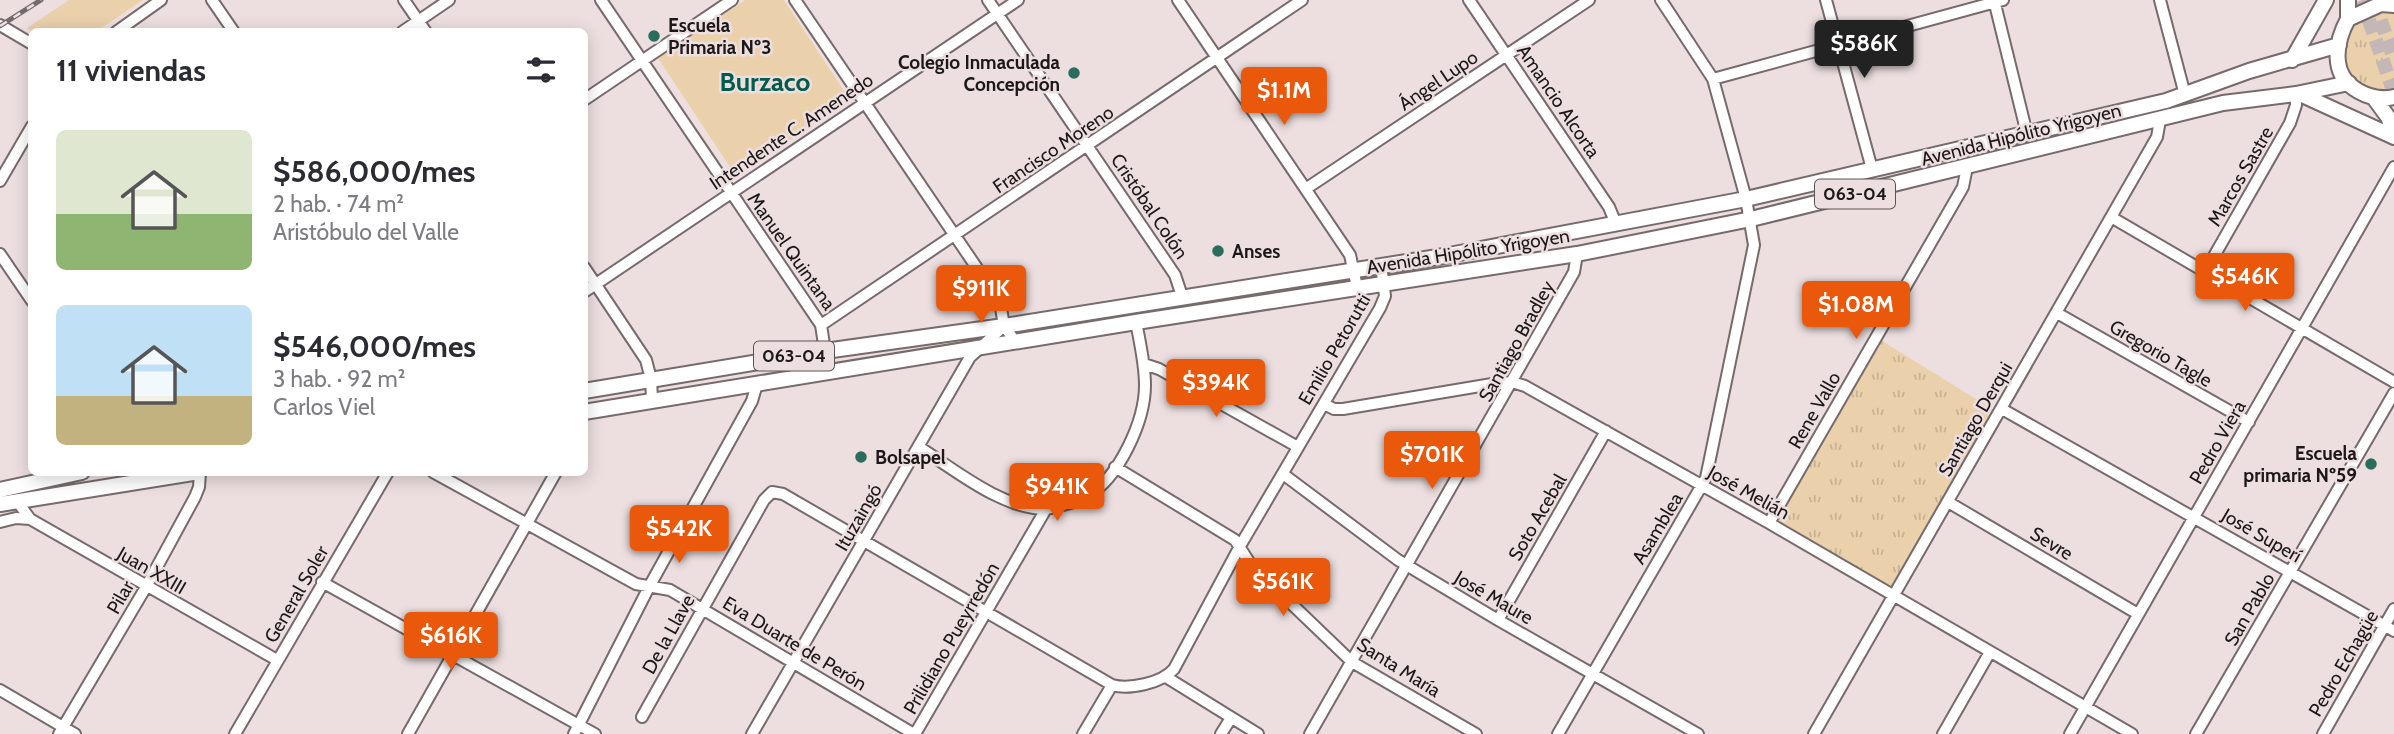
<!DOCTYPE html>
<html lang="es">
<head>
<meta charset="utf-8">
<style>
	:root { --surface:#fff; --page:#f2f2f3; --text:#2b2b33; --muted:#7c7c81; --accent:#ea580c }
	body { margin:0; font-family:Cabin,sans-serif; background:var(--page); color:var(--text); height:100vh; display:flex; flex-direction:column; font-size:26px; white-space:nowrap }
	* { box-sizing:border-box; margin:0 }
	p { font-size:23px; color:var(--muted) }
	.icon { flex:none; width:38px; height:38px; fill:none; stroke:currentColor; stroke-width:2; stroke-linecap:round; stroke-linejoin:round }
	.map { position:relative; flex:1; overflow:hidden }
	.drawer { position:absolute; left:28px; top:28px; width:560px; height:448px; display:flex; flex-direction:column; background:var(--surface); border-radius:10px; box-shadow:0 4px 18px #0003 }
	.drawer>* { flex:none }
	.price { position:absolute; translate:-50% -60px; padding:0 16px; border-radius:7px; background:var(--accent); color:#fff; font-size:23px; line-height:46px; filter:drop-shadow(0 2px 4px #0008) }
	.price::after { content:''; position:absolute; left:50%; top:42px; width:21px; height:16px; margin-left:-10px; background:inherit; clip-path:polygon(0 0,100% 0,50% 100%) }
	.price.current { background:#222; color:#fff }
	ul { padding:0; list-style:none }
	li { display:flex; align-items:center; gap:21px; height:175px; padding:0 28px }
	li span { display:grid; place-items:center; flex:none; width:196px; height:140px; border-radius:10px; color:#555 }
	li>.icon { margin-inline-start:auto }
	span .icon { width:84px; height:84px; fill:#fffc; stroke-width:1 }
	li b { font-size:30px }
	h2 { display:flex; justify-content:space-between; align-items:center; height:84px; padding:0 28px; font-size:30px }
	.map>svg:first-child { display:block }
</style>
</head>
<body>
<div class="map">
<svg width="2394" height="734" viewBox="0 0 2394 734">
	<defs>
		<pattern id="grass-tufts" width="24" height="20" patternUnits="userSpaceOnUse" patternTransform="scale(1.75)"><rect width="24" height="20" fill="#ead0ab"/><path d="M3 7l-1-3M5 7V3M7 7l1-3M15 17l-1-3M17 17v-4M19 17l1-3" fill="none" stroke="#c8b292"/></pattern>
	</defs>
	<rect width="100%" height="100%" fill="#eddfe0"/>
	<!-- grass -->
	<path fill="url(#grass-tufts)" d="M2394 9V93C2386 92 2375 92 2367 89 2335 78 2338 26 2367 13 2375 10 2386 10 2394 9Z
		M1882 341 1994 410 1894 585 1886 586 1777 522Z"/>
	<!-- green -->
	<path fill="#ead0ab" d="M69 0H143L97 31 33 32 27 28Z
		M745 0H784L850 100 736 176 658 58Z"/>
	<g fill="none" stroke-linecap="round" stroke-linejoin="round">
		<!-- major-tunnel -->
		<path stroke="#c3b7b8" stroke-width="14" stroke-dasharray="14 7" stroke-linecap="butt" d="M2362 0 2394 93
			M2374 0 2394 59"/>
		<!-- minor casing -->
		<g stroke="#766a6b" stroke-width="14">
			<path id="minor" d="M212 0 234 32
				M404 0 426 32
				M601 0 821 325 825 351
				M795 0 1000 302 1004 326 1015 341
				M988 0 1175 275 1182 296
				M1178 0 1350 255 1357 287
				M1469 0 1609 207 1616 224
				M1826 0 1872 169
				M1994 0 2027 134
				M2160 0 2185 95
				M0 25 32 44
				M116 32 161 0
				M402 32 449 0
				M1713 79 2003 0
				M584 100 732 0
				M0 181 32 126
				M1307 188 1589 0
				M2111 217 2394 382
				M0 254 32 301
				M584 267 646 360 651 379 652 399
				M2205 272 2290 123 2296 105V94
				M584 292 1018 0
				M2057 313 2249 422
				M821 325 1302 0
				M1144 364 1159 369 1298 447
				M1324 404 1334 409H1343L1492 384 1512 382 1525 386 1769 523 2132 734
				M2002 409 2394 631
				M919 447C955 470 1002 509 1046 509
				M1115 467 1235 540 1251 565 1352 662 1476 734
				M433 472 636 584 670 590 914 734
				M1283 474 1398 560 1498 620 1698 734
				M17 501 30 519 277 660
				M1948 502 2138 614
				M0 522 16 518 30 519
				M1769 523 1963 187 1967 167
				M322 582 595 734
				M1498 620 1606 431
				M1166 677 1258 734
				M0 690 75 734
				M642 717 764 500 772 492 783 494 1112 685
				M59 734 146 587 195 497 199 487 200 472
				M235 734 388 472
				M408 734 556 472
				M574 734 649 587 752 401 757 384
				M752 734 970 357 1004 326
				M915 734 1046 509C1060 506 1074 503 1087 496 1119 478 1145 421 1145 385 1145 364 1140 343 1136 322
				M1083 734 1112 685C1129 690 1162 683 1174 669L1240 546 1380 308 1385 296 1381 265
				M1221 734 1231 718
				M1310 734 1574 272 1577 254
				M1558 734 1706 478 1754 245 1746 199 1713 79 1661 0
				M1814 734 2157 137 2160 120
				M1943 734 1990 652
				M2070 734 2394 167
				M2196 734 2394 393
				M2323 734 2394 609"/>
		</g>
		<!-- major casing -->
		<g stroke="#766a6b" stroke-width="18">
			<path id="major" d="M2348 0V19
				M2394 5 2381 4 2348 19C2341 32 2336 47 2338 62 2341 88 2371 102 2394 97
				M2292 60 2326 0
				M2300 94 2394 137
				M2374 98 2388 117 2394 133
				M584 391 825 351 1004 326 1444 256 1746 199 2166 101 2249 71 2339 45
				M584 412 1136 322 1577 254 1751 219 2223 103 2296 94 2349 83
				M0 490 82 472
				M0 504 199 472"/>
		</g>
		<!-- minor -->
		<use href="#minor" stroke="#fff" stroke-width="10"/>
		<!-- major -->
		<use href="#major" stroke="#fff" stroke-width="14"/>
		<!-- rail casing -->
		<g stroke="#726a6b" stroke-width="5">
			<path id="rail" d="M0 26 41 0"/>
		</g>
		<!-- rail -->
		<use href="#rail" stroke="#eddfe0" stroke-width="2.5" stroke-dasharray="8" stroke-linecap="butt"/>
	</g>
	<!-- markers -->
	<g fill="#2b6d5c" stroke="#eddfe0" stroke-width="2.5">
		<circle cx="654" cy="36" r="7"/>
		<circle cx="1074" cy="73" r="7"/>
		<circle cx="1218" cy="251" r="7"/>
		<circle cx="861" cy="457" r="7"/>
		<circle cx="2371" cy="464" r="7"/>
	</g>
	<g text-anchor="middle" stroke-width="5" stroke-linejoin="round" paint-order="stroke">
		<!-- shield labels -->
		<g fill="#eddfe0" stroke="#5b5454" stroke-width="2">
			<rect x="1815" y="179.5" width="80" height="29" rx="5"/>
			<rect x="754" y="341.5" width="80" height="29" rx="5"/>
		</g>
		<g font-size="18" font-weight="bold" fill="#1c1818">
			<text x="1855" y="200">063-04</text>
			<text x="794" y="362">063-04</text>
		</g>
		<!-- poi labels -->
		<g font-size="19" font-weight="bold" fill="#1c1818" stroke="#eddfe0" text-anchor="start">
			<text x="668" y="32">Escuela<tspan x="668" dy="22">Primaria Nº3</tspan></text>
			<text x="1060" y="69" text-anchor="end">Colegio Inmaculada<tspan x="1060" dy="22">Concepción</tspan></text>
			<text x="1232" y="258">Anses</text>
			<text x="2357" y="460" text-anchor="end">Escuela<tspan x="2357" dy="22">primaria Nº59</tspan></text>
			<text x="875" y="464">Bolsapel</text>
		</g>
		<!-- street labels -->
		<g font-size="19" fill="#1c1818" stroke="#eddfe0">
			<text transform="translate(1438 80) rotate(-34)" y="7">Ángel Lupo</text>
			<text transform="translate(1559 101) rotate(56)" y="7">Amancio Alcorta</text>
			<text transform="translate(791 131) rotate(-34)" y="7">Intendente C. Amenedo</text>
			<text transform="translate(2021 134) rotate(-14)" y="7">Avenida Hipólito Yrigoyen</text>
			<text transform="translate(1053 149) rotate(-34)" y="7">Francisco Moreno</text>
			<text transform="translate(2240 176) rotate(-60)" y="7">Marcos Sastre</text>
			<text transform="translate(1150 206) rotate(56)" y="7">Cristóbal Colón</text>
			<text transform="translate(792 251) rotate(55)" y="7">Manuel Quintana</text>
			<text transform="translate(1468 251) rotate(-9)" y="7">Avenida Hipólito Yrigoyen</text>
			<text transform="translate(1516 341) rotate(-61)" y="7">Santiago Bradley</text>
			<text transform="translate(1334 349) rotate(-60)" y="7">Emilio Petorutti</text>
			<text transform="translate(2161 353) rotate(30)" y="7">Gregorio Tagle</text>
			<text transform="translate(1814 410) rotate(-60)" y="7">Rene Vallo</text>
			<text transform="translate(1975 419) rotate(-60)" y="7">Santiago Derqui</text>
			<text transform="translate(2217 442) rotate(-60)" y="7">Pedro Viera</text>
			<text transform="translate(1749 492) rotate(29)" y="7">José Melián</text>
			<text transform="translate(858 517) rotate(-60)" y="7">Ituzaingó</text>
			<text transform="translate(1537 517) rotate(-60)" y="7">Soto Acebal</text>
			<text transform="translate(1657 528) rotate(-59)" y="7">Asamblea</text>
			<text transform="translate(2262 535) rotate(30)" y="7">José Superí</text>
			<text transform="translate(2052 543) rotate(31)" y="7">Sevre</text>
			<text transform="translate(152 570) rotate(30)" y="7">Juan XXIII</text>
			<text transform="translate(296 594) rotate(-60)" y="7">General Soler</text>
			<text transform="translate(120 597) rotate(-60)" y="7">Pilar</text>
			<text transform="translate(1494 597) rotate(30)" y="7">José Maure</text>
			<text transform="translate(2249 609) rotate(-60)" y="7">San Pablo</text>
			<text transform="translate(668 634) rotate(-61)" y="7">De la Llave</text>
			<text transform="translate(951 638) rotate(-60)" y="7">Prilidiano Pueyrredón</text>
			<text transform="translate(795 643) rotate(31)" y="7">Eva Duarte de Perón</text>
			<text transform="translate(2343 663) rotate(-60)" y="7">Pedro Echagüe</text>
			<text transform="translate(1399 667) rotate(32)" y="7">Santa María</text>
		</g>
		<!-- district labels -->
		<g font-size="26" font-weight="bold" fill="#035c4b" stroke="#eddfe0">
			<text x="765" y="91">Burzaco</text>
		</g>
	</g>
</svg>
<b class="price current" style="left:1864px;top:80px">$586K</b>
<b class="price" style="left:1284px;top:127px">$1.1M</b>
<b class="price" style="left:2245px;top:313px">$546K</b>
<b class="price" style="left:981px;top:325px">$911K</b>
<b class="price" style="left:1856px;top:341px">$1.08M</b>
<b class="price" style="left:1216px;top:419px">$394K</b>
<b class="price" style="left:1432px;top:491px">$701K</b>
<b class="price" style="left:1057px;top:523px">$941K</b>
<b class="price" style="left:679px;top:565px">$542K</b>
<b class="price" style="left:1283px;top:618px">$561K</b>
<b class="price" style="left:451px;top:672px">$616K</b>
<section class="drawer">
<h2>11 viviendas<svg class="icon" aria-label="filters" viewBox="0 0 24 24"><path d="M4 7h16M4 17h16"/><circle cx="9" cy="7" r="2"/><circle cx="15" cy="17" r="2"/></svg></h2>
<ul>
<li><span style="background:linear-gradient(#dfe7d0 60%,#8fb573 0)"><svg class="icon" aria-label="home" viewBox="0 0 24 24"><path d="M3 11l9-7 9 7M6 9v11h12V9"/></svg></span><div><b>$586,000/mes</b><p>2 hab. · 74 m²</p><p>Aristóbulo del Valle</p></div></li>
<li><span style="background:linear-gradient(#bfe0f5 65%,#c2b280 0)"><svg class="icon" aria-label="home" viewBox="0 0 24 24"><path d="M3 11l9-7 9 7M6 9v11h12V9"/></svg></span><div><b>$546,000/mes</b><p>3 hab. · 92 m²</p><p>Carlos Viel</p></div></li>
</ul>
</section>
</div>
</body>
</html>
